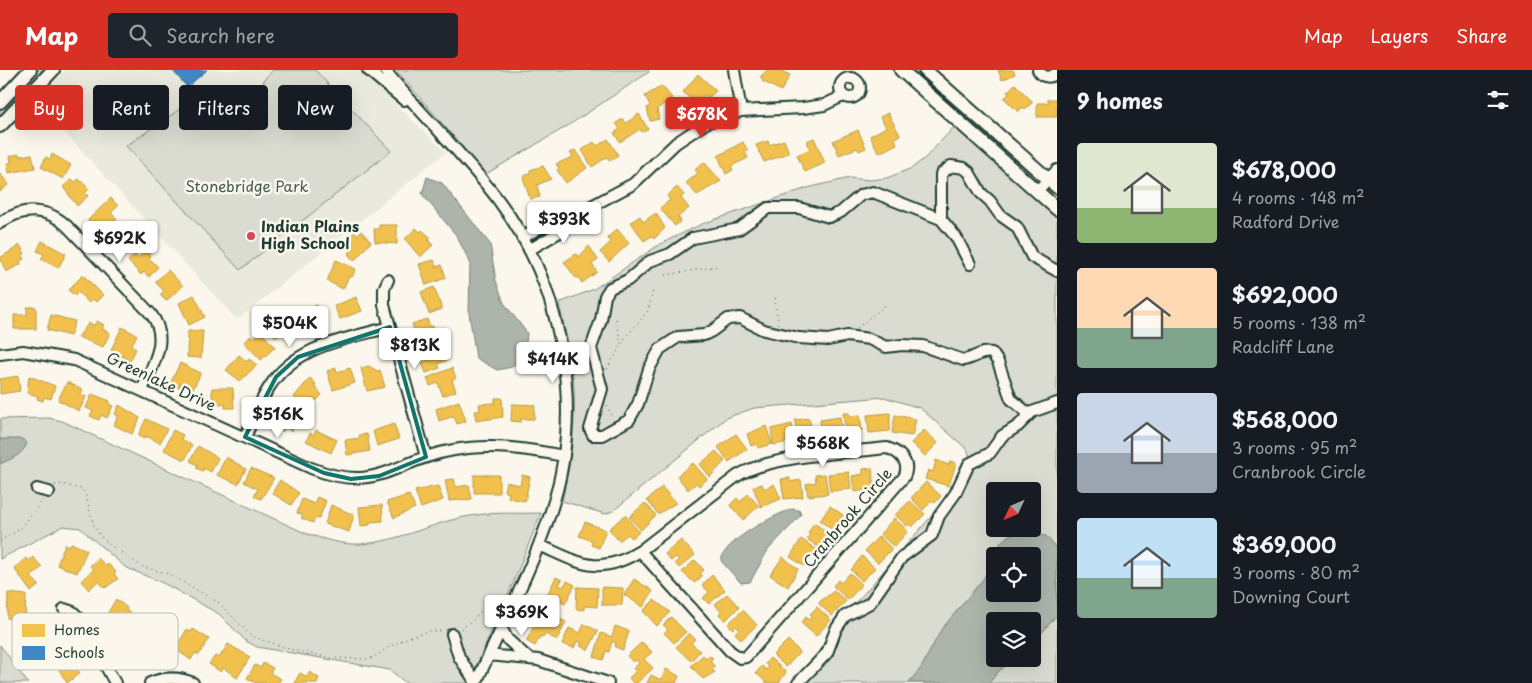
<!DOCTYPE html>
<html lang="en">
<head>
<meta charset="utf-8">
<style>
	:root { --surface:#171b24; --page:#20242c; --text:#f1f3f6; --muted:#9ea1a6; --accent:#d93025 }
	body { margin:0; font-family:"Playpen Sans",sans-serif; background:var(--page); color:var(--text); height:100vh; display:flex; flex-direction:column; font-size:19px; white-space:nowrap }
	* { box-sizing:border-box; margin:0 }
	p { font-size:16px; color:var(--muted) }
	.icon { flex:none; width:28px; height:28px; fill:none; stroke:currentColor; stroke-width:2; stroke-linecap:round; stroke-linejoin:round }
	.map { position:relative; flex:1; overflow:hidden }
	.side { display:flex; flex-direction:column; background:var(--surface); width:475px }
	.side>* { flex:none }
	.top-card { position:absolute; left:15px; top:15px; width:475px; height:45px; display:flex; gap:10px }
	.needle { width:32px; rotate:226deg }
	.buttons { position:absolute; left:986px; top:412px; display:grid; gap:10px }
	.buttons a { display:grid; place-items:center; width:55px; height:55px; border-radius:5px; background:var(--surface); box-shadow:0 5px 20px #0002; font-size:25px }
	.price { position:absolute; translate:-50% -42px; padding:0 11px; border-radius:5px; background:#fff; color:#222; font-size:16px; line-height:32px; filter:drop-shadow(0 1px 2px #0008) }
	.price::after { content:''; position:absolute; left:50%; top:30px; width:15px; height:11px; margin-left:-8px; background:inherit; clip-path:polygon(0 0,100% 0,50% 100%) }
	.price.active { background:var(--accent); color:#fff }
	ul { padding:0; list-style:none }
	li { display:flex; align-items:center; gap:15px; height:125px; padding:0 20px }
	li span { display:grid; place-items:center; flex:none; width:140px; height:100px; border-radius:5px; color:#555 }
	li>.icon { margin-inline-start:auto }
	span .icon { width:60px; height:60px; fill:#fffc; stroke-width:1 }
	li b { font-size:21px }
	h2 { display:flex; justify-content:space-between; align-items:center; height:60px; padding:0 20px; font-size:21px }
	.tag { padding:0 18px; border-radius:5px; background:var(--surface); box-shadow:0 5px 20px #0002; font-size:18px; line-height:45px }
	.tag.active { background:var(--accent); color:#fff }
	header { display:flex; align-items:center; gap:30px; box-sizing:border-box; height:70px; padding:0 25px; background:var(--accent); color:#fff }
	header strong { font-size:24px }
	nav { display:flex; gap:28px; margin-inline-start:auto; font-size:18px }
	.search { width:350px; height:45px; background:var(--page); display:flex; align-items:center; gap:12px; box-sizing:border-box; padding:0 18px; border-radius:5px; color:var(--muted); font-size:19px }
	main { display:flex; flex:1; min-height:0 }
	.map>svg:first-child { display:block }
</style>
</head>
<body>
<header>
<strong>Map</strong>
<div class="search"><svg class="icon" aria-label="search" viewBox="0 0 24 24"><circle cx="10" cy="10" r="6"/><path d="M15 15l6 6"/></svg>Search here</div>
<nav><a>Map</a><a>Layers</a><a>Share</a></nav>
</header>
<main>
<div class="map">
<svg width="1057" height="613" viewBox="0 0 1057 613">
	<rect width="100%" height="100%" fill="#fbf7ec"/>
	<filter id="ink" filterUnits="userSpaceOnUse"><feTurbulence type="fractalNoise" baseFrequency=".02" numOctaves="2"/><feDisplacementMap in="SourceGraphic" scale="10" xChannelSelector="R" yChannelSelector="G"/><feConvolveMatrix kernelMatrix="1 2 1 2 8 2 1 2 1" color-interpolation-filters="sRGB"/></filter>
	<g filter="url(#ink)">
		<!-- built -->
		<path fill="#eae9de" d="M65 0H360L446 82 237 250 36 31Z"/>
		<!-- green -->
		<path fill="#dbdcd1" stroke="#7d8c82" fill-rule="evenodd" d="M38 0H45L0 48V40Z
			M273 0H315L391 81 240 200 126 76 196 28 232 58 261 34 264 10Z
			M396 0H648L649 2 569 55 486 104Z
			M908 0H917L1036 104 1034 106Z
			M956 55 1057 145V613H790L822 578 841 546 861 527 942 434 951 421 968 389 969 384 967 379 920 338 884 327 754 338 726 348 613 441 605 444 562 431C572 387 578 342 572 297 570 276 563 254 559 233L594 219 660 174 702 154 807 118 850 108 870 110 887 108 912 98 925 88ZM995 421H1032V459H995ZM995 486H1032V524H995ZM995 551H1032V589H995Z
			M49 348 62 351 305 463C323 469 342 475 361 474 400 472 436 450 476 445 497 442 520 444 541 443L514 511 473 603 480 613H406L390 600 257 577 246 571 219 544 165 514 125 497 80 458 63 456 0 489V349Z
			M0 575 28 613H0Z"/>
		<!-- water -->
		<path fill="#adb4aa" stroke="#74847b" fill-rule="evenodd" d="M427 107 442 113 490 174 496 211 504 233 527 263 525 284 512 297 497 300 476 288 469 243 470 192 456 165 422 124Z
			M0 369H22L27 373C23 385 11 389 0 394Z
			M792 439 799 440 801 445 768 480 750 512 741 513 721 491C723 471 774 445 792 439Z
			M1022 463 1046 466 1057 479V545L1033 573 1032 551H995V589H1014L998 602 989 613H908L921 598 941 560 984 508 1001 472 1009 465ZM1032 486V524H995V486Z"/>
		<!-- homes -->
		<path fill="#f2c14e" stroke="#b39946" d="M767 0H779L790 5 781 21 762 11 763 9 760 7Z
			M998 0H1013L1015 4 1002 10Z
			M698 4 716 21 708 28 705 25 695 33 683 22Z
			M1015 14 1033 32 1025 39 1023 37 1018 42 1004 28 1009 24 1007 22Z
			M662 16 672 28 657 39 659 49 650 51 647 38 650 35 645 26Z
			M1048 29H1057V47H1037V33H1048Z
			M888 43 900 65 895 68 897 74 879 83 870 66 886 57 880 47Z
			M639 44 648 59 642 62 640 59 620 72 614 63 620 59 616 53 623 49 626 53Z
			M858 60 866 78 859 81 857 78 839 85 833 71Z
			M814 68 825 93 805 102 797 85 810 79 807 71Z
			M608 69 618 85 610 91 607 87 592 97 582 80 594 72 597 76Z
			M784 70 789 83 764 92 756 75 768 71 769 75Z
			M743 72 748 81 745 82 748 88 731 96 733 100 726 104 718 86Z
			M575 80 587 98 566 113 557 100 559 98 556 94 573 87 570 83Z
			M19 84 20 86 32 84 35 98 9 103 7 93H11L10 86Z
			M52 84 71 95 63 109 41 97 46 87 50 89Z
			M704 92 721 111 697 125 686 113 698 103 695 100Z
			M543 96 551 109 537 115 540 127 530 129 523 107 530 103V100Z
			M0 104 9 114 0 122Z
			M72 109 75 112 79 109 89 119 85 123 88 126 77 136 63 117Z
			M677 117 684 125 681 128 689 138 678 147 681 151 675 156 660 138 670 130 667 126Z
			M111 128 118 136 111 143 117 149 101 164 88 150Z
			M656 143 665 158 654 169 652 166 644 171 631 152 640 146 643 152Z
			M379 155H397V174L375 172 374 159H379Z
			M119 157 132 169 136 165 141 170 127 184 106 166Z
			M416 158 420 162 422 160 431 168 428 170 433 175 420 187 405 169Z
			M617 159 629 173 609 192 600 182 611 172 607 168Z
			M361 161 371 172 354 191 348 184 351 181 343 173 355 162 357 165Z
			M42 171 66 184 58 198 41 189 44 184 37 181Z
			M20 175 25 184 22 185 24 189 20 191 21 194 6 202 0 188Z
			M589 176 598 190 592 194 597 202 582 213 578 207 576 208 564 192 576 184 579 187Z
			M146 180 151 186 149 188 158 197 149 207 144 202 141 205 128 191 135 185 138 188Z
			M336 190 356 199 352 207 349 206 343 219 327 211Z
			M434 190 436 197 442 195 446 208 426 215 419 194Z
			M168 200 183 216 166 231 160 225 164 221 155 212Z
			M83 205 103 225 96 232 93 229 89 233 78 222 75 226 68 220Z
			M434 217 442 239 429 244 421 222Z
			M194 225 205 247 189 255 179 233Z
			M356 227 362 241 340 249 334 236Z
			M317 235 324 250 303 258 297 244Z
			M27 237H36V259H14V245H27Z
			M288 243 295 254 276 268 268 255Z
			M51 245 75 251 70 266 47 260Z
			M427 249 430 257 433 256 438 271 420 276 412 254Z
			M97 251 104 255 102 259 110 263 103 277 78 267 89 253 95 255Z
			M122 257 137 265 131 276 136 279 130 291 111 280Z
			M188 261H203L201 288 187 287Z
			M261 262 275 277 261 290 244 272 251 266 254 268Z
			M445 272 448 280 444 281 447 290 438 294 440 298 426 303 422 293 428 290 424 280Z
			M239 285 247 292 249 289 257 295 240 311 226 300Z
			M180 293 201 303 193 319 181 313 179 318 170 314Z
			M369 296 377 301 380 300 385 317 367 321 361 298Z
			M336 298 337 302 350 298 355 313 333 320 327 301Z
			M452 298 456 308 452 310 456 321 443 326 438 313 430 316 427 308Z
			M18 306 20 321 0 324V309Z
			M29 306 55 316 51 329 44 327 43 331 37 329 38 326 27 323Z
			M310 308 316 314 314 316 322 325 307 340 294 327Z
			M67 312 83 320 81 325 86 327 79 341 58 330Z
			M212 318H233L234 338H225V334H212Z
			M92 324 110 331 109 334 113 336 107 348 101 345 99 350 90 346 93 341 86 338Z
			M495 328H502L503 347 476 351 475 341H480L479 334 495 333Z
			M459 331 466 351 457 354 454 346 439 351 436 339Z
			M285 334 300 344 292 361 285 358 283 361 275 358Z
			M512 334 535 335 534 349H521V352L511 351Z
			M119 335 140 348 132 364 114 355 118 346 115 344Z
			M843 343H849L850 346 860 345 862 361 846 364Z
			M890 343V361L869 363 867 345Z
			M895 345 916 349 912 366 892 363Z
			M840 347 843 366 822 368 820 350Z
			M809 348 814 370 798 372 795 350Z
			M146 349 167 359 160 373 146 366 144 369 138 366Z
			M394 354 399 369 377 376 373 361Z
			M792 354 794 371 773 375 771 359Z
			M766 356 772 374 758 378 756 374 751 376 747 364Z
			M173 360 183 365 181 369 192 375 185 390 164 380Z
			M316 360 337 370 331 383 306 371 310 363 314 365Z
			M924 360 938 373 925 386 911 373Z
			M367 364 370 381 347 385 345 370 360 368 359 365Z
			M736 364 747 379 729 392 718 377Z
			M198 376 218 388 211 402 204 398 203 401 196 398 198 395 190 391Z
			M716 381 725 391 710 407 700 394Z
			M226 387 246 399 238 414 217 405Z
			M936 390 949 395 950 391 956 393 949 416 925 409 928 400 933 402Z
			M693 393 707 409 699 416 696 413 688 420 677 406Z
			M251 398 274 408 261 429 254 426 258 419 244 412Z
			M872 398 874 419 854 422 852 406 863 404V399Z
			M849 402 851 419 830 421 828 404Z
			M825 404 828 424 808 426 806 414 816 412 815 405Z
			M474 405H499V423H474Z
			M522 405 530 407 525 431 508 428 509 423 504 421 506 412 520 415Z
			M790 408V412L801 410 803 427 784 429 781 409Z
			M454 409 456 417 469 415 472 429 449 431 445 410Z
			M280 410 299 423 291 435 272 423Z
			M926 412 941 426 935 433 932 431 923 440 911 428Z
			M762 414 764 419 774 414 781 429 761 437 753 417Z
			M438 416 443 430 421 438 415 421Z
			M662 417 676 433 658 444 647 430Z
			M748 424 759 436 743 450 730 435 737 428 740 432Z
			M409 425 415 438 394 448 387 432Z
			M317 427 326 431 319 449 315 448 313 453 301 448 303 445 297 443 302 429 314 434Z
			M910 431 925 444 912 457 909 454 907 456 895 445Z
			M645 433 656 445 641 460 629 447Z
			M331 435 354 445 349 462 325 454Z
			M382 435 383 451 369 452 370 455 361 456 359 437Z
			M830 436 843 445 839 452 842 454 836 462 820 451Z
			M625 445 639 462 632 468 628 464 619 471 609 459Z
			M894 448 908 461 894 477 880 464Z
			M585 452 606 460 599 478 591 475 593 471 579 466Z
			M814 453 831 465 826 472 823 470 818 477 807 469 810 464 808 463Z
			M879 466 892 479 878 493 865 481Z
			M801 469 816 479 804 496 790 487Z
			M681 470 695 485 679 498 675 493 679 490 676 487 671 491 665 484Z
			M71 473 87 480 77 503 57 495 65 474 70 476Z
			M862 486 875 498 862 511 851 500Z
			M33 487 42 497 31 507 39 515 31 522 14 498 26 488 29 491Z
			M783 487 798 499 788 517 770 505Z
			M98 488 106 496 108 494 116 502 114 504 118 509 105 518 98 511 89 520 81 511 94 499 90 496Z
			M695 490 704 500 700 504 702 506 695 513 682 502Z
			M850 503 862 514 848 530 833 516 838 510 841 513Z
			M712 505 725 520 709 534 703 528 709 522 702 515Z
			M556 507 562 510 559 515 563 517 567 511 575 515 565 534 547 525Z
			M634 509 653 521 643 537 624 525Z
			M577 517 598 518 597 537 584 536V540L576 539Z
			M602 517 623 518 622 535H602Z
			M834 521 846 531 832 546 818 533Z
			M8 523 26 525 25 552 7 548Z
			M727 524 739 537 725 551 719 544 721 542 715 534Z
			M116 529 127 538 126 540 136 548 133 553 138 557 128 574 119 569 125 558 106 546Z
			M654 530 670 542 657 556 643 541Z
			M817 537 831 550 816 566 801 553 806 547 809 550 812 546 810 544Z
			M743 540 757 555 741 570 735 563 739 559 736 556 733 559 728 554Z
			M553 545 566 552 557 570 545 564 543 568 540 566 535 576 526 571 538 549 548 554Z
			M671 547 686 562 674 573 664 563 668 559 663 555Z
			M584 554 598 561 588 580 580 576 582 573 577 571 574 578 562 574 569 558 580 563Z
			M615 556 629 561 623 580 615 577 616 573 612 571 609 582 606 581 603 590 594 587 601 563 612 567Z
			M187 559 191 562 193 559 209 569 199 585 195 583 191 590 175 579Z
			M689 563 695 569 691 573 700 581 691 591 676 577Z
			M788 570 800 582 786 597 773 585Z
			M642 572 652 582 644 589 653 598 637 613H633L629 608 636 601 633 599 639 593 636 590 633 592 627 586Z
			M228 574 250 587 237 608 224 598 221 602 209 594 215 586 219 588Z
			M67 581 73 588 70 590 80 603 67 613 54 591Z
			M703 585 706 589 710 586 713 588 710 591 715 597 712 600 715 602 703 609 691 596Z
			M770 588 786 602 779 613H767L756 603 762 596 766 600 769 597 765 594Z
			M263 593 273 598 270 603 281 609 278 613H256L247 608 255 595 261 598Z
			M666 599 679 606 676 613H647L651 605 661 610Z
			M310 602 319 608 317 613H294L300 603 307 607Z"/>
		<!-- schools -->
		<path fill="#3f88c5" stroke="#35729a" d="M172 0H207L187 17Z"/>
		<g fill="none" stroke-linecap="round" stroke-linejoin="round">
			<!-- minor casing -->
			<g stroke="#1f3d34" stroke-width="14">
				<path id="minor" d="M368 0 404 30
					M385 0C421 45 465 85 499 131 564 218 585 341 550 444 531 502 501 557 476 613
					M734 0 741 41
					M1038 0C1043 8 1051 9 1057 2
					M840 18a10 10 0 1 1 20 0a10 10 0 1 1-20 0Z
					M1037 121 1057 100
					M569 148 633 114 676 73 706 53 741 41 803 38 824 35 843 26
					M941 149V104L951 96 964 98 969 102 981 123 990 131 1000 145 1017 157 1032 187 1057 201
					M0 153C22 137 47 137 67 156L151 244C170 268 153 295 142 320
					M522 168 562 145 569 148
					M529 180 568 157 569 148
					M970 194 956 167 941 149 873 122 861 125 841 142 829 147 799 138H768L739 159 693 168 670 184 650 191 628 210 610 218 605 226 601 250 591 278 602 319 590 359 593 365H602L629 350 638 334 649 299 660 279 678 267 704 265 712 261 728 249 740 248 764 260 799 268 828 270 847 266 869 269 886 277 902 275 923 276 963 290C974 289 981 280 992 283L998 292 1011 329 1029 344
					M388 210 384 219V235L426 387
					M0 284 23 281 74 290 311 398C379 425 393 390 454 380 491 373 528 379 564 386
					M245 367C253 350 259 332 270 316 296 275 347 269 390 257
					M887 378C900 382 911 393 904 407L746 587 740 588 730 581 640 481 737 406C770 385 847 383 887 378Z
					M37 419 49 422
					M539 475C580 493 598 507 640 481
					M64 539 73 542 80 549 115 613
					M501 557 507 569 527 587
					M452 564 459 587 476 613
					M489 585 538 590 608 613
					M150 613C164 607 179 607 193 613
					M798 613 827 583 836 559 845 546 870 533 902 487 932 465 939 446 955 424 969 394 990 383 1002 366 1018 356 1032 342 1057 333"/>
			</g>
			<!-- major casing -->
			<g stroke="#1f3d34" stroke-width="16">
				<path id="major" d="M901 0 1057 139
					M925 0 1057 117
					M0 32 30 0
					M0 56 53 0"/>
			</g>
			<!-- path -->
			<path stroke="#1f3d34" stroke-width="1" stroke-dasharray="1 4" stroke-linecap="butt" d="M666 205 719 196
				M775 228 778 254
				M616 249 621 274
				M857 258 887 234
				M607 299 626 267 648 241 653 221
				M607 335 612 348
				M55 415 61 414 81 419 85 423 94 456 102 468 110 475 143 497 169 504 219 533 251 566 292 580 331 588 367 589 373 588 387 578 407 568 427 561H444
				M0 471 20 459 43 430
				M461 559 474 549 495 524"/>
			<!-- minor -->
			<use href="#minor" stroke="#fbf7ec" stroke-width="10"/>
			<!-- major -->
			<use href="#major" stroke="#fbf7ec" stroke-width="12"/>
		</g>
	</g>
	<!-- marked area -->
	<path fill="none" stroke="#0f766e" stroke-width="4" stroke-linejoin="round" d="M390 257 426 387 379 406 351 409 324 403 245 367 276 307 298 287Z"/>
	<!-- markers -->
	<circle fill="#d1495b" stroke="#fbf7ec" stroke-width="2" cx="251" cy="166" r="5"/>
	<g text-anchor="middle" stroke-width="5" stroke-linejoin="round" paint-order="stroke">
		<!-- park labels -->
		<g font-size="15" fill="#455d53" stroke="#fbf7ec">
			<text x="247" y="122">Stonebridge Park</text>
		</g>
		<!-- poi labels -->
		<g font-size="15" font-weight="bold" fill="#1f3d34" stroke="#fbf7ec" text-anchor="start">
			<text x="261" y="162">Indian Plains<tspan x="261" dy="17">High School</tspan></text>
		</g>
		<!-- street labels -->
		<g font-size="15" fill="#1f3d34" stroke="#fbf7ec">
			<text transform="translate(161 312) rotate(25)" y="5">Greenlake Drive</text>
			<text transform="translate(848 448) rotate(-49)" y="5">Cranbrook Circle</text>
		</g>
	</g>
	<!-- legend -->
	<rect x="12" y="543" width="166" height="57" rx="8" fill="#fbf7ec" stroke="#b9bfb5" stroke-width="1"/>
	<rect x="22" y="554" width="23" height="13" fill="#f2c14e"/>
	<rect x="22" y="576" width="23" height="14" fill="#3f88c5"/>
	<g font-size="14" fill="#1f3d34">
		<text x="54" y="565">Homes</text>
		<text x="54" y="588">Schools</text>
	</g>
</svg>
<div class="buttons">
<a><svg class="needle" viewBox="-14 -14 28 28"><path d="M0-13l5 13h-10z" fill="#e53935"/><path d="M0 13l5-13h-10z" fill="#9ea1a6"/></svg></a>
<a><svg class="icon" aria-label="locate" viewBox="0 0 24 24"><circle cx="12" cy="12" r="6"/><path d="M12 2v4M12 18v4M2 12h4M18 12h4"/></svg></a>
<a><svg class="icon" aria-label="layers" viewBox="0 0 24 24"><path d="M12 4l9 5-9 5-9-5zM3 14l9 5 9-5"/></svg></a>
</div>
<b class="price active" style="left:702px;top:69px">$678K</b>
<b class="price" style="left:564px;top:174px">$393K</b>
<b class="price" style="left:120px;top:193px">$692K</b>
<b class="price" style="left:290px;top:278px">$504K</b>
<b class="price" style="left:415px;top:300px">$813K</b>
<b class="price" style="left:553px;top:314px">$414K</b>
<b class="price" style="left:278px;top:369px">$516K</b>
<b class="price" style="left:823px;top:398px">$568K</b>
<b class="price" style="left:522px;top:567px">$369K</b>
<div class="top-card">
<a class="tag active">Buy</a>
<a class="tag">Rent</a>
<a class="tag">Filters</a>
<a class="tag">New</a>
</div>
</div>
<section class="side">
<h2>9 homes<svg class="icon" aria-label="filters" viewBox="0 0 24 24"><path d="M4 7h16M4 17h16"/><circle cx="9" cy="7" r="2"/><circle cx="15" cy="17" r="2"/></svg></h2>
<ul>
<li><span style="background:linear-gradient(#dfe7d0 65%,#8fb573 0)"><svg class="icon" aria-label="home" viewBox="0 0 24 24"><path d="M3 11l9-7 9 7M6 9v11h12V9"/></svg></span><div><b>$678,000</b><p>4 rooms · 148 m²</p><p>Radford Drive</p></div></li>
<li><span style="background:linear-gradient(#ffd9b3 60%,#7fa58c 0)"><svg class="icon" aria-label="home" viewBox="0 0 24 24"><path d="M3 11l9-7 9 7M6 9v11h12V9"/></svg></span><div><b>$692,000</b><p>5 rooms · 138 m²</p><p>Radcliff Lane</p></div></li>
<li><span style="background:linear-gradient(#c9d6e8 60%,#9aa5b1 0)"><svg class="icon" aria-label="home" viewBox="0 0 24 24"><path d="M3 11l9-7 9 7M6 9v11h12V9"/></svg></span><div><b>$568,000</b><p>3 rooms · 95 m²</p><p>Cranbrook Circle</p></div></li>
<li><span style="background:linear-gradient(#bfe0f5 60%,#7fa58c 0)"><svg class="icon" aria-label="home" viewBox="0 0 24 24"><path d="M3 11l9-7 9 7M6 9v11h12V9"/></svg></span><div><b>$369,000</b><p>3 rooms · 80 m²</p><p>Downing Court</p></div></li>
</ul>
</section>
</main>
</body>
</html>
